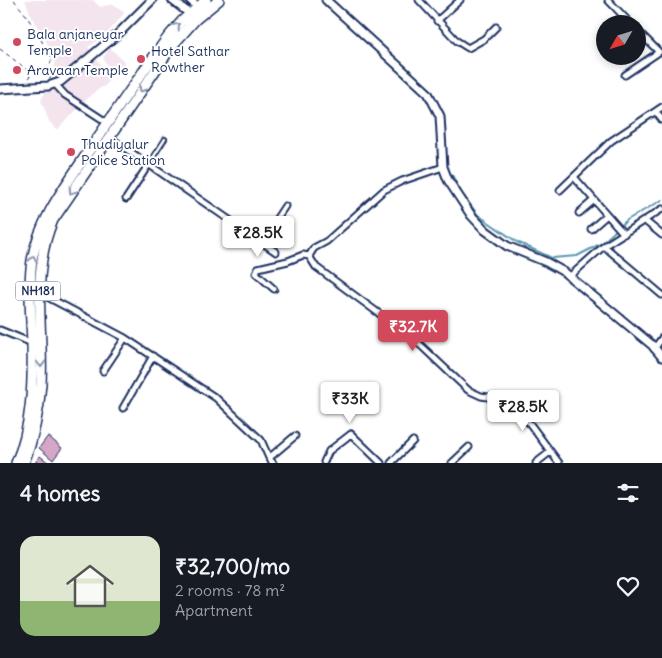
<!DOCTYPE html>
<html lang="en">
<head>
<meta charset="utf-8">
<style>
	:root { --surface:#171b24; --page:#242831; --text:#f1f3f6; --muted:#9ea1a6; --accent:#d1495b }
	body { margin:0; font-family:Delius,sans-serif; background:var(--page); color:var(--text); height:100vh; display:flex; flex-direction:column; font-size:19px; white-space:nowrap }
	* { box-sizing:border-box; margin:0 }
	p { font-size:16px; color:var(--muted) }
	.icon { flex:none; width:28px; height:28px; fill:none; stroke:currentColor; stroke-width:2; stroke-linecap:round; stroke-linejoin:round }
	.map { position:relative; height:463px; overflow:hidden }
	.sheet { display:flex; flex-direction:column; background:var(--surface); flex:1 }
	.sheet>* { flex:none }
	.needle { width:32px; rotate:231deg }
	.fabs { position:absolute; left:596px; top:15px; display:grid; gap:10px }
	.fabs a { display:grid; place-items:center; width:50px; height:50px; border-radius:50%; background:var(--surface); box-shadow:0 2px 8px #0003; font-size:25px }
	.price { position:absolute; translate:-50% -42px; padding:0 11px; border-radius:5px; background:#fff; color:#222; font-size:16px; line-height:32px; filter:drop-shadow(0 1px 2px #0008) }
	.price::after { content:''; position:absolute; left:50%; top:30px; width:15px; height:11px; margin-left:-8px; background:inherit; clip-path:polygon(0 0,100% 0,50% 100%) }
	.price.selected { background:var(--accent); color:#fff }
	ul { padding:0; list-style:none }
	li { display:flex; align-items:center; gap:15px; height:125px; padding:0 20px }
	li span { display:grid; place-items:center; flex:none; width:140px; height:100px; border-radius:15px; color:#555 }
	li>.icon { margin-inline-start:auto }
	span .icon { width:60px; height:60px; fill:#fffc; stroke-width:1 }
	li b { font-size:21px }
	h2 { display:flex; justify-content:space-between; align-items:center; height:60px; padding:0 20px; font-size:21px }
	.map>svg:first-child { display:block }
</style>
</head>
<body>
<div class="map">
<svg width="662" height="463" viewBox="0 0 662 463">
	<rect width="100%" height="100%" fill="#fff"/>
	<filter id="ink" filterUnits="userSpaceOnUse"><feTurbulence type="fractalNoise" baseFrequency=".02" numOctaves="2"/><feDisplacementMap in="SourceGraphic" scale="10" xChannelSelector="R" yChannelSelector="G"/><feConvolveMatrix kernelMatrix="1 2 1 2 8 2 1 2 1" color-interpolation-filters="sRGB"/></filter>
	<g filter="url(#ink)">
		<!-- built -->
		<path fill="#f3e4ee" d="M25 0H93L100 7 113 4 125 12 106 35 88 47 110 77 106 85 94 92 57 130 49 121 41 100 54 79 55 57 31 15Z
			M110 48 125 62 116 73H112L103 58Z"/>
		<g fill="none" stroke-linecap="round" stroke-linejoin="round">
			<!-- stream -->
			<path stroke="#5f98b0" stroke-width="2" d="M452 175 461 192 478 215 517 242 552 258 577 256 602 243 627 220 662 200"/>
		</g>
		<!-- building -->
		<path fill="#d6a6c7" stroke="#1b2f5e" d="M48 436 62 448 53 460 39 448Z
			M40 456 49 463H35Z"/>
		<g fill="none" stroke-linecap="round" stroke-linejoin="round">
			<!-- lane casing -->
			<g stroke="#1b2f5e" stroke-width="6">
				<path id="lane" d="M149 164 165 139"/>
			</g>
			<!-- street casing -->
			<g stroke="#1b2f5e" stroke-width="9">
				<path id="street" d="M419 0 457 41 468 48 484 39 496 27
					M608 0 631 24
					M437 21 460 0
					M625 75 659 52 638 31
					M55 84 65 95 108 123
					M656 112 662 120
					M109 137 276 252
					M443 167 402 181 384 190 327 241 314 248 309 256 316 267 415 340 468 390 481 396 501 399 507 402 530 424 559 463
					M574 177 624 234
					M560 190 611 141 662 107
					M126 199 149 164
					M579 213 594 200
					M645 221 662 235
					M591 229 607 215
					M261 242 285 206
					M604 246 662 295
					M569 277 604 246 662 209
					M274 289 256 273 258 268 288 261 303 255 309 256
					M38 292 125 338 216 398 261 440 269 458
					M0 330 32 343
					M654 349 662 338
					M103 371 125 338
					M123 408 153 356
					M324 462 329 451 351 434 381 463
					M273 463 269 458 295 436
					M391 463 413 441
					M452 463 469 447
					M536 463 550 452"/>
			</g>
			<!-- secondary casing -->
			<g stroke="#1b2f5e" stroke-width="11">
				<path id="secondary" d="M172 0 194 17
					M190 0 201 10
					M326 0 428 93 440 116 443 167 448 180 471 215 485 230 507 246 546 262 564 272 652 345 662 357
					M0 89 48 86 60 82 118 34 152 0"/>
			</g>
			<!-- highway casing -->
			<g stroke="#1b2f5e" stroke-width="12">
				<path id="highway" d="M16 463C32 426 33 383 32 343 31 316 28 288 32 260 40 216 70 180 94 143 118 108 142 72 168 37L182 21 206 0
					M24 463C34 437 39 412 41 384 44 328 30 273 53 220L172 46 196 19 219 0"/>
			</g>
			<!-- path -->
			<path stroke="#1b2f5e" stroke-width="1" stroke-dasharray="4 4" stroke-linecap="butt" d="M14 0 26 15 52 58 50 65V79
				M0 49 30 72 29 81"/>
			<!-- lane -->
			<use href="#lane" stroke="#fff" stroke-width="2.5"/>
			<!-- street -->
			<use href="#street" stroke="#fff" stroke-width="5"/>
			<!-- secondary -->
			<use href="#secondary" stroke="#fff" stroke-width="7"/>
			<!-- highway -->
			<use href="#highway" stroke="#fff" stroke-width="9"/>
		</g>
		<!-- one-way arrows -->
		<defs><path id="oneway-chevron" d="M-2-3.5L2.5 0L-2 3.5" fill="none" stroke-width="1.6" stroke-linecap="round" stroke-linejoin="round" transform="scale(1.25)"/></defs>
		<g stroke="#8d97ae">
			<use href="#oneway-chevron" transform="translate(177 26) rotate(-48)"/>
			<use href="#oneway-chevron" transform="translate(142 89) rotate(125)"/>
			<use href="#oneway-chevron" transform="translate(72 191) rotate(124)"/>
			<use href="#oneway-chevron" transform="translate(33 259) rotate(-80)"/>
			<use href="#oneway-chevron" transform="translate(41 364) rotate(89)"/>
		</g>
	</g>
	<!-- markers -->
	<g fill="#d1495b" stroke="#fff" stroke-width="2">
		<circle cx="17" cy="42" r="5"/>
		<circle cx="141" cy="59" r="5"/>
		<circle cx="17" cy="70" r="5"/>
		<circle cx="71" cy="152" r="5"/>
	</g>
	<g text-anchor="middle" stroke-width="4" stroke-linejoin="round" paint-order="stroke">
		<!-- shield labels -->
		<rect fill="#fff" stroke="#5f6d8e" stroke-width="1" x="15.5" y="281.5" width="45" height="19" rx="4"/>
		<g font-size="12" font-weight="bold" fill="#1b2f5e">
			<text x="38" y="295">NH181</text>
		</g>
		<!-- poi labels -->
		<g font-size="14" fill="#1b2f5e" stroke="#fff" text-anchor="start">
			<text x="27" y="39">Bala anjaneyar<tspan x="27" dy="16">Temple</tspan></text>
			<text x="151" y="56">Hotel Sathar<tspan x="151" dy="16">Rowther</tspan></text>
			<text x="27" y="75">Aravaan Temple</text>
			<text x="81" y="149">Thudiyalur<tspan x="81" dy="16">Police Station</tspan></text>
		</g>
	</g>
</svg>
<div class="fabs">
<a><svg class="needle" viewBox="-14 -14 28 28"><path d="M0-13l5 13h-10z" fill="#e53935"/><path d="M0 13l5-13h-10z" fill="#9ea1a6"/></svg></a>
</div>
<b class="price" style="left:258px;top:258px">₹28.5K</b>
<b class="price selected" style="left:413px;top:352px">₹32.7K</b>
<b class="price" style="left:350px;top:424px">₹33K</b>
<b class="price" style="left:523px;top:432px">₹28.5K</b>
</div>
<section class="sheet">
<h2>4 homes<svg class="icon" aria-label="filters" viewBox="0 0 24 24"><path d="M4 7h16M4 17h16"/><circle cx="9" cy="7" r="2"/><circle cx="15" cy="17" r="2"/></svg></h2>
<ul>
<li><span style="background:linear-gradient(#dfe7d0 65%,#8fb573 0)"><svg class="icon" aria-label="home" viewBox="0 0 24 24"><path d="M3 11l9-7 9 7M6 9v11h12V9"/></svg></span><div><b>₹32,700/mo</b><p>2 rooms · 78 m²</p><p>Apartment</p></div><svg class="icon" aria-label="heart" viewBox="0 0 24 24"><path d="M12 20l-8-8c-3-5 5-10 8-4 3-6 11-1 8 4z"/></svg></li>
</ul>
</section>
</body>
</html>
